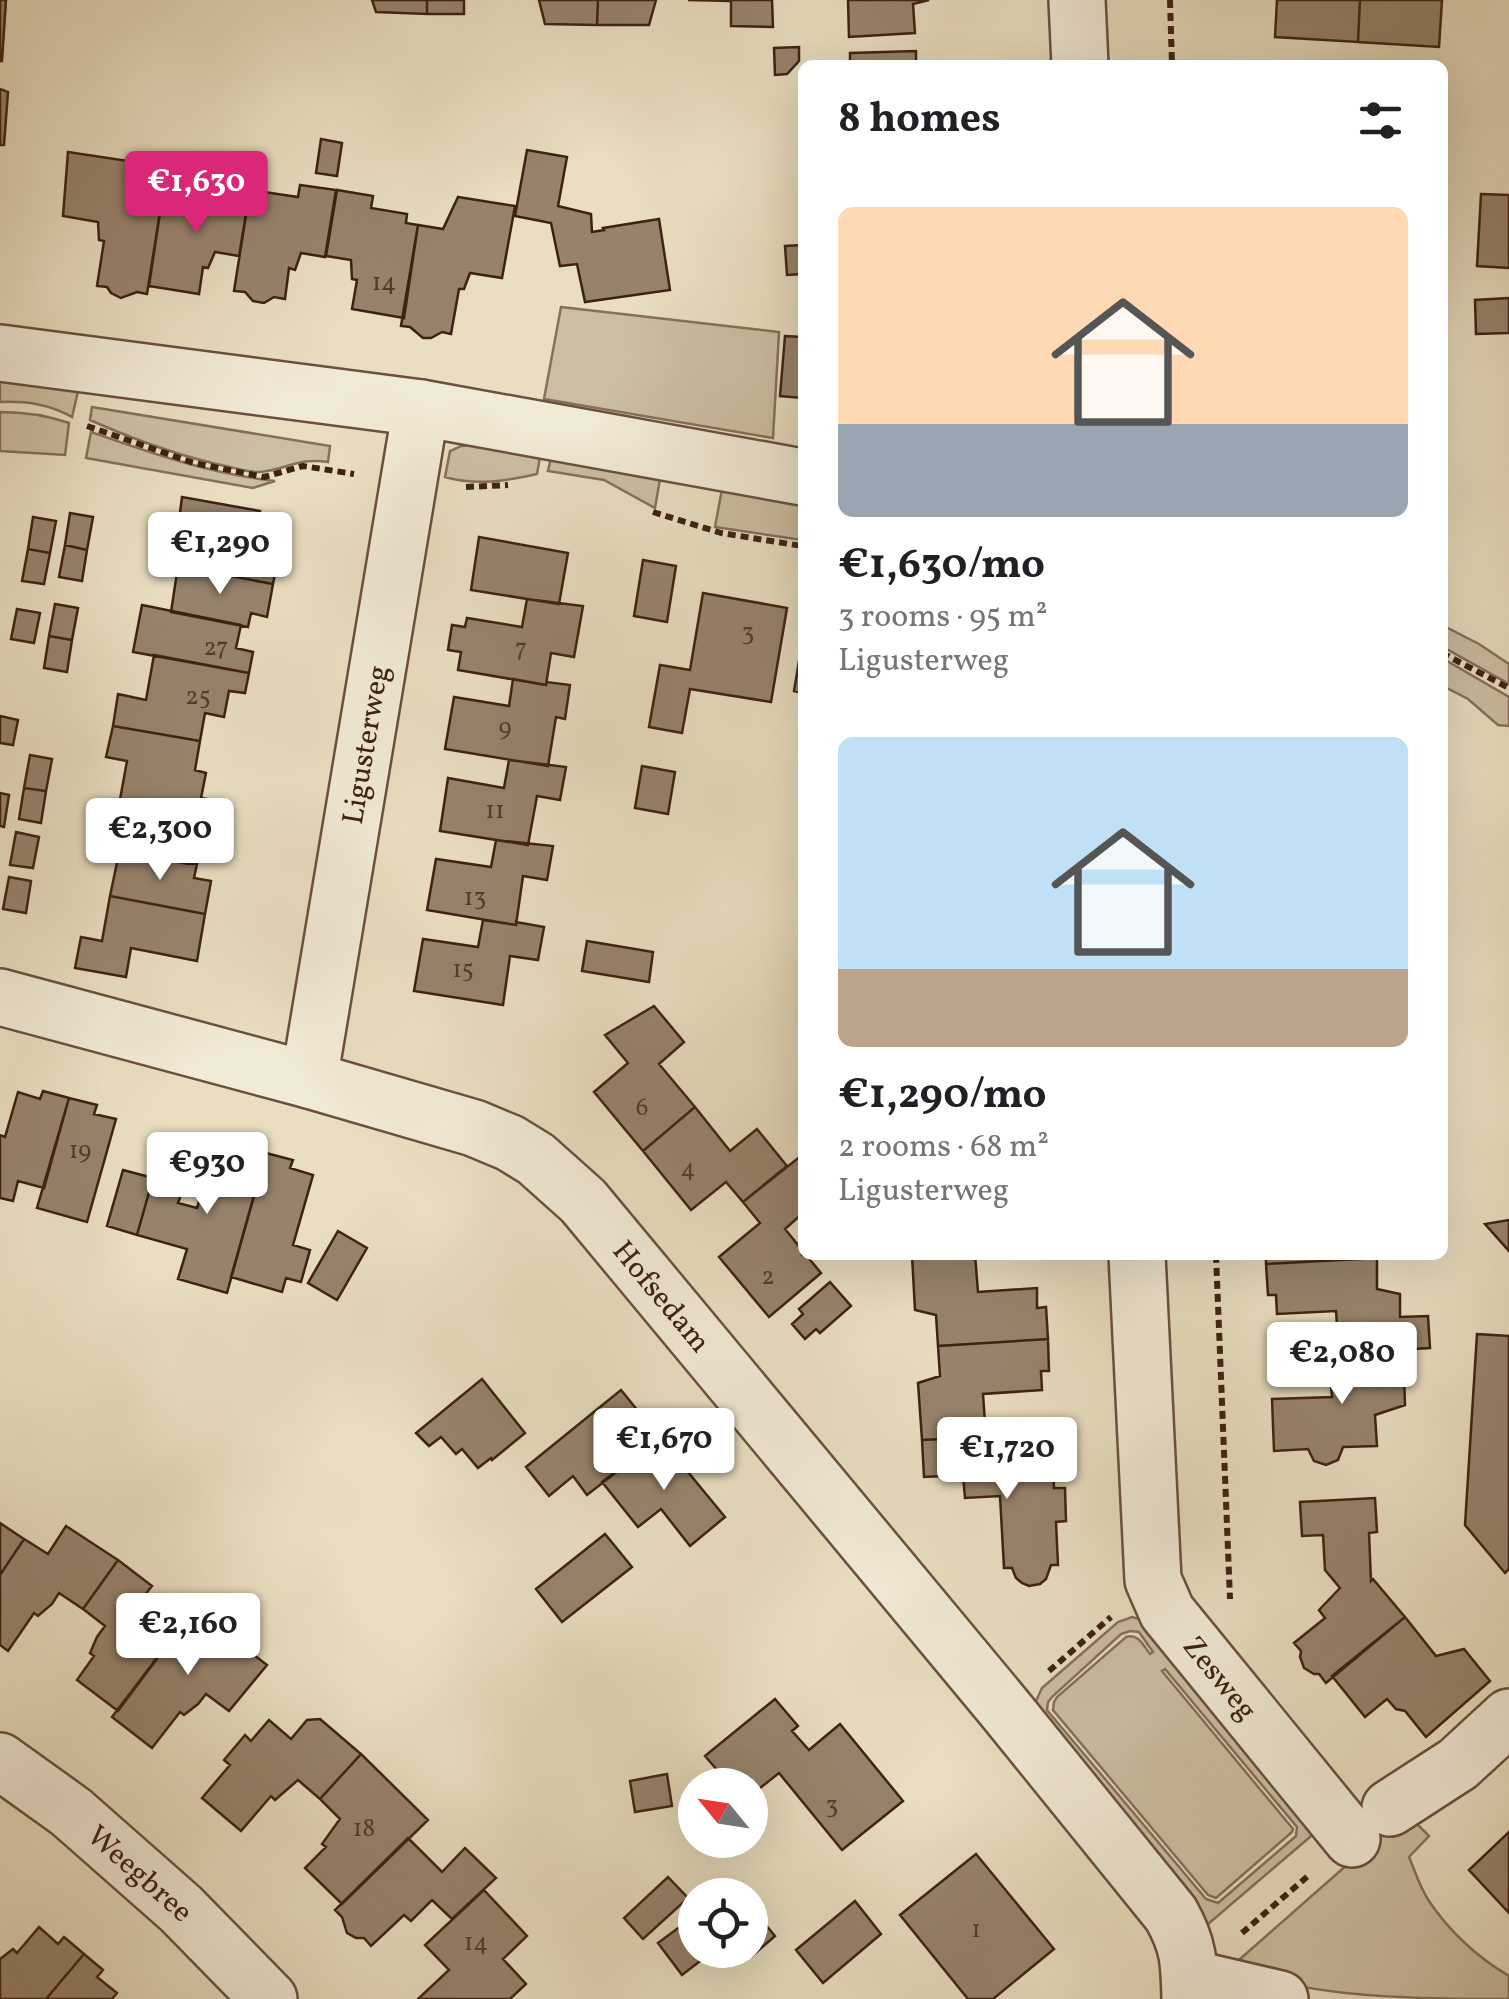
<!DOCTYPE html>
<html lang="en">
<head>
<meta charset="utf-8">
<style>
	:root { --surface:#fff; --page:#f6f6f6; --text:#202124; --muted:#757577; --accent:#db2777 }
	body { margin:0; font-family:Vollkorn,serif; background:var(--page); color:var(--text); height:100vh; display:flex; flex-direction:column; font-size:38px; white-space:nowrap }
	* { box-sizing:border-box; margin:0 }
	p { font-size:32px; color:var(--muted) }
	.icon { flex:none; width:55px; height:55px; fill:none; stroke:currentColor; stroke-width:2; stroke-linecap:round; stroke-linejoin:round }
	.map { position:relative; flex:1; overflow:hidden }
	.sheet { position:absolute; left:798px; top:60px; width:650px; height:1200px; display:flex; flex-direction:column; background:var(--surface); border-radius:15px; box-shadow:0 10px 40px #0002 }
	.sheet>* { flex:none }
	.needle { width:65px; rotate:300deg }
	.controls { position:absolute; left:678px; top:1768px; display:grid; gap:20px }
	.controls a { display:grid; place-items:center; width:90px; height:90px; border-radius:50%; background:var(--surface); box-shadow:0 10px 40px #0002; font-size:50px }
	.price { position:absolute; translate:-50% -85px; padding:0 22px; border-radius:10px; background:#fff; color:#222; font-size:32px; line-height:65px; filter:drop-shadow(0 2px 5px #0008) }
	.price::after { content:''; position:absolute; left:50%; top:60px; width:30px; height:22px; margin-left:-15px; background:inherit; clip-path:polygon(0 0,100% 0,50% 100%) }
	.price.current { background:var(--accent); color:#fff }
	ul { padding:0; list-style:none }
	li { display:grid; align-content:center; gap:20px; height:530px; padding:0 40px }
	li span { display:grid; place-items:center; height:310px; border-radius:15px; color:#555 }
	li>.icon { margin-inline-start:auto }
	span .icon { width:180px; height:180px; fill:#fffc; stroke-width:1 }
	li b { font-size:42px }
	h2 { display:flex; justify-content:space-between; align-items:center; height:120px; padding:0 40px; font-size:42px }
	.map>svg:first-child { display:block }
</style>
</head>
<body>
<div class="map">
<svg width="1509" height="1999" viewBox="0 0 1509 1999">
	<rect width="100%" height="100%" fill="#e9dec0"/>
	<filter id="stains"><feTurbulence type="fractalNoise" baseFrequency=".002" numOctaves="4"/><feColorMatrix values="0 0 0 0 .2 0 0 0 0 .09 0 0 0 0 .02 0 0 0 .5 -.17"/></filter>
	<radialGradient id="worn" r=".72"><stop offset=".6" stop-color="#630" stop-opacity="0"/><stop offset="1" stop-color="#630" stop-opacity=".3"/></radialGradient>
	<!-- green -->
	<path fill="#ccbea2" stroke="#86705a" stroke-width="2.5" fill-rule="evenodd" d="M561 307 779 332 773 438 544 399Z
		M0 378 79 387 72 417C49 404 26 401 0 402Z
		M92 407 330 446 328 462C298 457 286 470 260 472 251 473 239 469 230 467 181 457 135 440 90 420Z
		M0 412C25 412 46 415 69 423L65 455 0 451Z
		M91 432C151 453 210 474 275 481L253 488 86 458Z
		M476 445 540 457 537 474C506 481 476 486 445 477L450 451 461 446Z
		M551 458 660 479 655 508 604 480 548 471Z
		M722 489 802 502V540L715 527Z
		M1442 625 1479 644 1509 664V684L1443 647Z
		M1442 658 1509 697V726L1498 725 1468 699 1443 686Z
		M1132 1617 1143 1620 1317 1831 1207 1925 1036 1710V1701L1042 1688 1118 1622ZM1130 1631 1139 1632 1153 1652 1150 1654C1143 1645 1138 1633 1126 1637L1057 1697 1054 1702 1053 1710 1208 1895 1216 1898 1292 1832 1293 1829 1162 1671 1165 1669 1297 1827 1296 1836 1218 1903 1206 1899 1047 1710 1048 1702 1053 1696 1121 1634Z
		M1406 1813 1429 1836 1409 1857C1415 1871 1420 1888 1429 1901 1449 1931 1478 1958 1509 1976V1999C1440 1999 1316 1999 1258 1974 1252 1970 1246 1964 1240 1959Z"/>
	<!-- building -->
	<path fill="#97836c" stroke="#3f2112" stroke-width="2.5" d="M0 0H6L2 61H0Z
		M372 0H427V14L376 12Z
		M427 0H464V14H427Z
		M539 0H598L597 25 545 24Z
		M598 0H656L649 25H597Z
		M688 0H772L773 27 731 26V1Z
		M848 0H929L913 4 915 33 849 37Z
		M1277 0H1360L1358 42 1275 37Z
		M1360 0H1442L1439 47 1358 42Z
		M799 47V61L787 74 775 75 774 48Z
		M916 51V65H850V53Z
		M0 89 8 92 4 145H0Z
		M321 139 342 143 337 176 316 173Z
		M527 150 567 157 558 206 591 214 592 232 604 230 603 228 659 219 670 290 585 302 577 264 560 266 551 223 515 216Z
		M68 152 135 162 138 189 163 193 147 294 137 292 121 298 111 293 107 287 97 286 104 241 99 240 98 222 63 216Z
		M214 184 250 190 239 256 215 252 208 268 203 267 199 294 149 286 163 193 211 200Z
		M300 185 336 190 325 257 301 253 295 270 289 268 285 299 274 297 264 303 253 301 245 292 234 291 250 190 298 197Z
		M337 190 373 196 371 208 407 214 406 223 418 225 404 318 352 309 357 280 352 279 351 260 326 256Z
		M1481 194 1509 195V268L1477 266Z
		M458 197 515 206 502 278 470 273 464 289H459L451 334 442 332 431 338H423L410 327 401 326 418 225 443 229Z
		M802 245V274L787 275 785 246Z
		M1509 298V333L1476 334 1475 300Z
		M785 336 802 337V398L780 396Z
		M182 497 260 511 255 532 282 537 273 584 178 566 187 522 179 520Z
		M70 513 93 517 87 550 65 545Z
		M33 517 56 521 50 553 28 549Z
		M479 537 568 553 559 604 471 590Z
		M65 545 87 550 82 581 59 577Z
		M28 549 50 553 44 584 22 581Z
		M643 560 676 566 667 622 634 616Z
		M178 566 273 584 267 617 251 613 248 627 171 612Z
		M703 593 787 608 771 702 690 689 682 733 649 727 660 665 690 670Z
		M527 599 583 606 574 657 551 653 546 685 458 670 461 652 448 650 452 625 465 627 467 618 522 627Z
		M55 604 78 608 72 640 49 636Z
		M142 605 241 625 236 648 253 652 249 673 133 652Z
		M17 609 40 613 34 643 11 639Z
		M49 636 72 640 67 672 44 668Z
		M802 643V693L794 691Z
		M154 655 249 673 245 693 229 691 224 717 205 713 200 741 113 726 118 694 146 700Z
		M513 679 546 685 547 682 570 685 565 719 556 717 548 766 445 749 454 697 509 706Z
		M0 716 18 720 13 745 0 743Z
		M113 726 200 741 195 770 206 773 201 798 218 801 214 822 119 805 127 761 106 757Z
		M30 755 52 759 46 791 24 788Z
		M509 760 566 767 560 800 537 796 528 845 440 831 448 778 504 788Z
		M642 766 675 772 668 814 635 808Z
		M24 788 46 791 41 823 19 819Z
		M0 793 9 795 4 827 0 826Z
		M97 800 214 822 210 843 193 840 189 864 89 846Z
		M16 832 39 837 33 868 10 865Z
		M496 840 553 846 547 880 523 876 516 925 427 910 436 859 491 867Z
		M111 850 197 864 194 878 211 881 205 914 110 896 119 853 111 852Z
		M9 877 31 881 26 913 3 909Z
		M110 896 205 914 197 961 131 948 126 977 75 968 81 937 102 941Z
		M483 920 516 925V922L544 927 538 960 510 956 503 1005 414 991 423 939 478 947Z
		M587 941 653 952 649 982 582 971Z
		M654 1006 684 1042 659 1064 695 1107 643 1151 594 1092 628 1063 605 1035Z
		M43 1091 69 1098 44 1188 18 1181 13 1201 0 1198V1135L5 1137 18 1092 40 1099Z
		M69 1098 97 1105 94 1114 116 1119 87 1222 37 1208Z
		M695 1107 730 1151 757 1129 787 1166 743 1202 726 1182 691 1210 643 1151Z
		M239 1145 266 1153 227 1293 178 1279 187 1249 137 1235 153 1178 184 1186 178 1203 197 1208 215 1147 237 1153Z
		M266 1153 293 1160 290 1168 313 1175 293 1245 310 1250 301 1282 286 1278 282 1292 231 1277Z
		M802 1155V1214L785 1229 802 1250V1255H806L821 1273 769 1317 719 1257 760 1223 743 1202Z
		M123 1170 153 1178 137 1235 107 1226Z
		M1509 1220V1251L1485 1224Z
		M338 1231 367 1248 337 1300 308 1283Z
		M912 1255H975L978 1292 1037 1288V1308L1046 1307 1048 1339 938 1346 936 1315 915 1310Z
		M1266 1255H1376L1377 1258 1266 1264Z
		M1377 1258V1289L1400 1294V1317L1428 1316 1430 1348 1339 1353 1336 1311 1277 1314 1276 1295H1268L1266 1264Z
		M830 1282 851 1306 820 1333 816 1329 805 1339 792 1324 803 1314 799 1309Z
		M1477 1334 1509 1336V1569L1505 1573 1465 1525Z
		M1048 1339 1049 1371H1041L1042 1390 983 1394 986 1437 922 1440 918 1383 940 1376 938 1346Z
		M1403 1350 1405 1405 1375 1415 1377 1446 1343 1447 1338 1460 1326 1465 1314 1461 1308 1449 1274 1451 1272 1399 1332 1397 1331 1385H1339V1353Z
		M482 1379 525 1433 492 1460 491 1458 478 1468 462 1449 456 1454 441 1437 429 1446 416 1433Z
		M621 1390 660 1438 587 1495 573 1476 549 1496 526 1467Z
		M986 1437 988 1470 1053 1467 1054 1488H1065L1066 1521 1056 1522 1058 1565H1051L1046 1579 1040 1584 1029 1586 1022 1583 1016 1578 1012 1568H1004L1000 1496 965 1498 963 1475 924 1477 922 1440Z
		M660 1438 725 1517 690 1546 661 1509 638 1527 602 1482Z
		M1375 1498 1377 1532 1369 1533 1371 1581 1373 1579 1405 1617 1326 1683 1319 1674H1314L1304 1668 1300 1657 1301 1651 1294 1643 1325 1618 1319 1610 1340 1588 1325 1570 1323 1535 1302 1536 1300 1502Z
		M0 1523 24 1539 0 1575Z
		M66 1526 118 1560 83 1609 59 1593 52 1604 38 1616 34 1613 8 1651 0 1645V1575L24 1539 48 1554Z
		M605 1534 632 1567 562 1622 536 1589Z
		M118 1560 152 1586 136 1606 174 1636 118 1711 77 1680 94 1656 90 1653 97 1637 105 1626 83 1609Z
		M194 1609 267 1665 229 1711 206 1694 198 1704 184 1715 180 1712 152 1748 112 1717Z
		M1405 1617 1436 1656 1464 1649 1490 1681 1426 1737 1405 1711 1396 1709 1387 1699 1365 1717 1332 1676Z
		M775 1699 798 1726 792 1731 809 1750 840 1724 903 1801 842 1850 779 1773 750 1796V1785H730L705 1756Z
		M320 1719 361 1754 320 1799 298 1780 275 1800 271 1796 241 1831 202 1798 230 1765 224 1760 245 1735 251 1741 269 1720 291 1739 307 1720Z
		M361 1754 428 1820 342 1904 305 1868 326 1847 322 1844 340 1819 320 1799Z
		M667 1774 672 1806 635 1812 630 1781Z
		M1509 1832V1913L1469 1870Z
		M408 1838 442 1872 465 1848 496 1878 452 1919 432 1900 411 1921 404 1915 371 1946 364 1938H356L347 1933 342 1917 335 1910Z
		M976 1854 1054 1949 993 1999H968L900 1915Z
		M668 1877 688 1898 643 1939 624 1918Z
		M484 1890 527 1936 503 1959 526 1984 510 1999H418L449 1970 425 1945Z
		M855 1901 881 1934 823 1983 796 1950Z
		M750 1906 775 1936 752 1956 747 1950H750Z
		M689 1920 695 1928V1950L713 1951 682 1975 658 1943Z
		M39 1927 58 1944 64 1937 84 1954 46 1999H0V1959L13 1949 17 1953Z
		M84 1954 103 1970 97 1977 117 1993 112 1999H46Z"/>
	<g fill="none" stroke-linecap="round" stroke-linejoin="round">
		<!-- street casing -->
		<g stroke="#6a503e" stroke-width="60">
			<g id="street">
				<path d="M1077 0 1080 65"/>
				<path d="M0 353 421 408 802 477"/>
				<path id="s1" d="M0 997 309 1080 474 1128 510 1143 536 1159 583 1201 1005 1709 1171 1914C1189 1946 1189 1962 1190 1999"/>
				<path id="s2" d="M309 1080 421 408"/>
				<path id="s3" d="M1137 1255 1153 1580 1167 1612 1352 1839"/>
				<path id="s4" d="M0 1761 71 1812 181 1909 269 1999"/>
				<path d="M1390 1808 1458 1764 1509 1717"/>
				<path d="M1190 1978 1280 1999"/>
			</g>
		</g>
		<!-- path -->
		<path stroke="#3f2112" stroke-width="6" stroke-dasharray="8 5" stroke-linecap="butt" d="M1170 0 1172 65
			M87 426 194 463 264 477 303 466 354 474
			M466 487 508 485
			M653 512 721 533 802 546
			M1442 653 1509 688
			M1216 1255 1230 1599
			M1049 1671 1111 1617
			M1242 1933 1308 1876"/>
		<!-- street -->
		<use href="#street" stroke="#f1ead6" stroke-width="55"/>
	</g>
	<g text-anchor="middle" stroke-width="10" stroke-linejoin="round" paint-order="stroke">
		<!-- number labels -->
		<g font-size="25" fill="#553a28">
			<text x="384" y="290">14</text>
			<text x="748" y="640">3</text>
			<text x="216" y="655">27</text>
			<text x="521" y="656">7</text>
			<text x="198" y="704">25</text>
			<text x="505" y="735">9</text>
			<text x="495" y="818">11</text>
			<text x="475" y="905">13</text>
			<text x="463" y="977">15</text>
			<text x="642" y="1115">6</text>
			<text x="80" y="1158">19</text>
			<text x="688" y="1176">4</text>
			<text x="768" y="1284">2</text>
			<text x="832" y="1813">3</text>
			<text x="364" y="1836">18</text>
			<text x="976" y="1937">1</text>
			<text x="476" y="1950">14</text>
		</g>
		<!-- street labels -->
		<g font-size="30" fill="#3f2112" stroke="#f1ead6">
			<text dy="10" stroke="none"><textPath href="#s2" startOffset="340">Ligusterweg</textPath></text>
			<text dy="10" stroke="none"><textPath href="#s1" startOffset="748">Hofsedam</textPath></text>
			<text dy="10" stroke="none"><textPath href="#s3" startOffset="445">Zesweg</textPath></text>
			<text dy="10" stroke="none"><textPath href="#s4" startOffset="180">Weegbree</textPath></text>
		</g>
	</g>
	<rect width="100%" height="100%" filter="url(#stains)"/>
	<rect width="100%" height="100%" fill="url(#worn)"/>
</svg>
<div class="controls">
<a><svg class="needle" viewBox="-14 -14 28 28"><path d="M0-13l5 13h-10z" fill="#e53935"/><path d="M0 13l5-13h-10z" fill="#757577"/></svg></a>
<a><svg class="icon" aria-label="locate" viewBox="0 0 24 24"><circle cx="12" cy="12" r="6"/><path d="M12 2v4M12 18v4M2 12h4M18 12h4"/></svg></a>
</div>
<b class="price current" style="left:196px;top:236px">€1,630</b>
<b class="price" style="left:220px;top:597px">€1,290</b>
<b class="price" style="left:160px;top:883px">€2,300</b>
<b class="price" style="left:207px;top:1217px">€930</b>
<b class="price" style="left:1342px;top:1407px">€2,080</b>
<b class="price" style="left:664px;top:1493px">€1,670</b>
<b class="price" style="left:1007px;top:1502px">€1,720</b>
<b class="price" style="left:188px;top:1678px">€2,160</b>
<section class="sheet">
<h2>8 homes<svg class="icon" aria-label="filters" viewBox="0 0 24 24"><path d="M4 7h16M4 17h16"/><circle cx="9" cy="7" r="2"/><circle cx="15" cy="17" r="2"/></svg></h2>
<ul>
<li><span style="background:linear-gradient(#ffd9b3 70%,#9aa5b1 0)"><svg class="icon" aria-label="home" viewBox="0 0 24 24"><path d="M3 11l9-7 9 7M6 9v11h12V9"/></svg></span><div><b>€1,630/mo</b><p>3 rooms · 95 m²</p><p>Ligusterweg</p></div></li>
<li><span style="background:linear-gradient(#bfe0f5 75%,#b9a48a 0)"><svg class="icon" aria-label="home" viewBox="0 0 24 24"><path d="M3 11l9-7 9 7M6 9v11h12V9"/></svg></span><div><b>€1,290/mo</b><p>2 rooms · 68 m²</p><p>Ligusterweg</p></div></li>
</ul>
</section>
</div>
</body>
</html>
